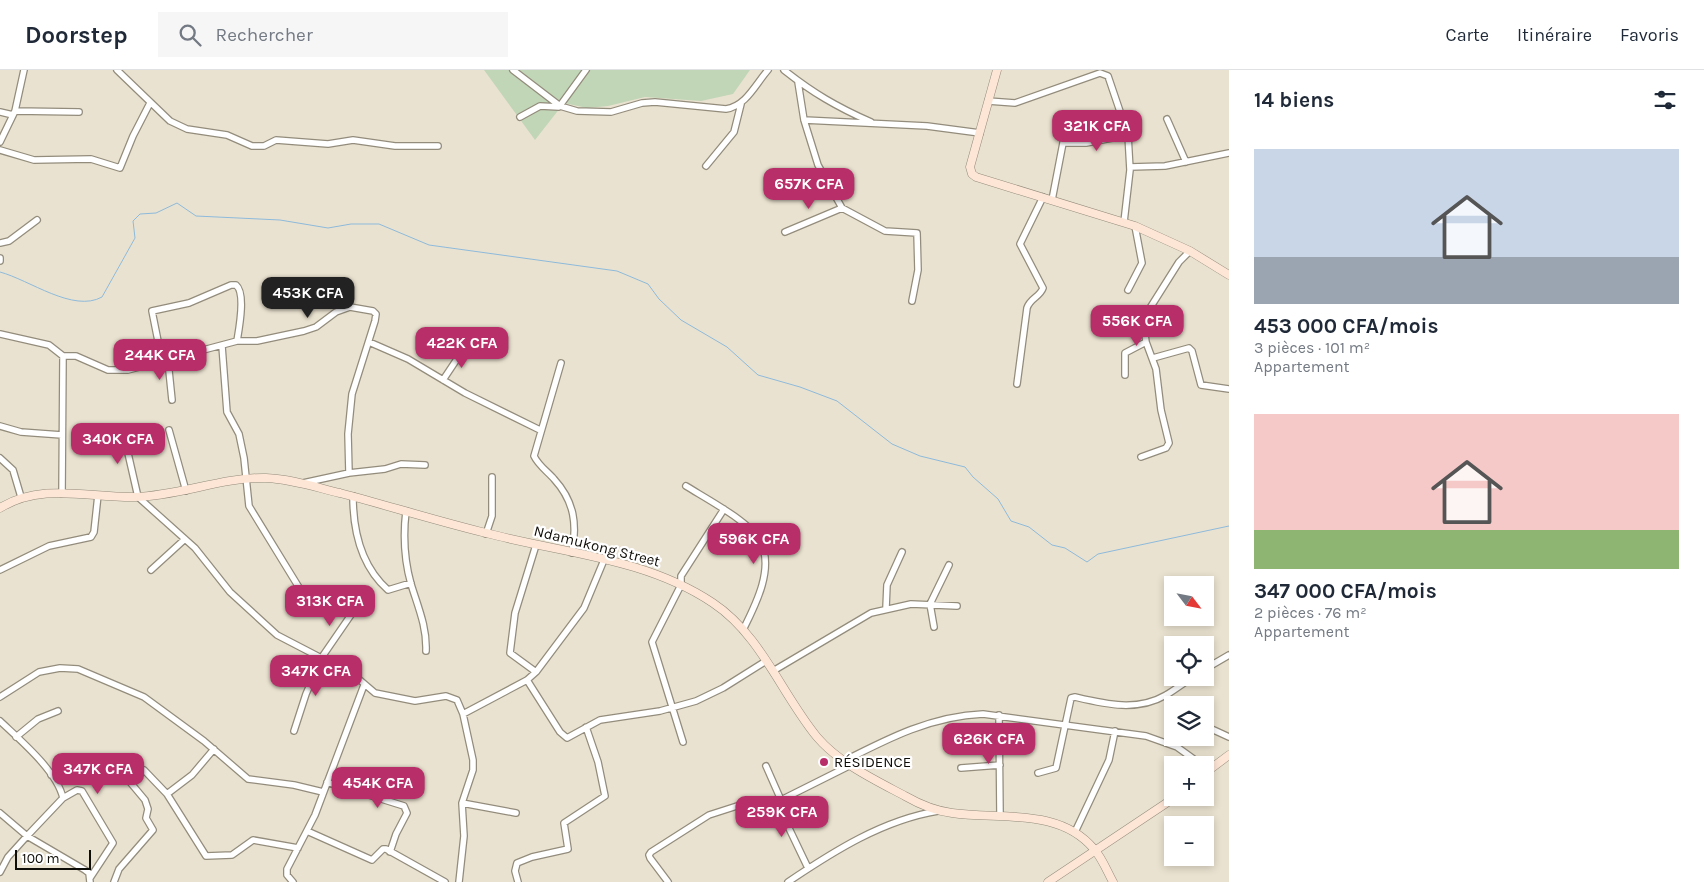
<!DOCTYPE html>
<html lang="fr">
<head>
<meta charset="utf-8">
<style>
	:root { --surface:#fff; --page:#f6f6f7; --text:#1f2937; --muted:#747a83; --line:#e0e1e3; --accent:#b82e69 }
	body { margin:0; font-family:Karla,sans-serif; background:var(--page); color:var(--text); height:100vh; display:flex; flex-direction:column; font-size:19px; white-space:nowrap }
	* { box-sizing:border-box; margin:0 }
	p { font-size:16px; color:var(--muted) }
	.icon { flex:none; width:28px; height:28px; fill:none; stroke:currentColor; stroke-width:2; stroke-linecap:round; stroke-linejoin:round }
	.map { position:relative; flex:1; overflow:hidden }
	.panel { display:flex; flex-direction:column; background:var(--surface); width:475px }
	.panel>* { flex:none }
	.needle { width:32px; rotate:122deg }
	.controls { position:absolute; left:1164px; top:506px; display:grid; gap:10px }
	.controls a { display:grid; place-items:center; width:50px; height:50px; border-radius:0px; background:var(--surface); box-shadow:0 2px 8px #0003; font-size:25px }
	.scale { position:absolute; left:15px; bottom:12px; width:76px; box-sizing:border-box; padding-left:5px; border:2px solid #0f0d07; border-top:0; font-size:14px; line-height:18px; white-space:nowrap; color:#0f0d07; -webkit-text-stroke:4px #fff; paint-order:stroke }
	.price { position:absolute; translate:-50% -42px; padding:0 11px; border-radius:10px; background:var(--accent); color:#fff; font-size:16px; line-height:32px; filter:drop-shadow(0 1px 2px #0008) }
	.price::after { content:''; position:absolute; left:50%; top:30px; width:15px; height:11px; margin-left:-8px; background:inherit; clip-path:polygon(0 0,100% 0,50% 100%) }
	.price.on { background:#222; color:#fff }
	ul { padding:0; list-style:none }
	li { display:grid; align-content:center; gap:10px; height:265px; padding:0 25px }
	li span { display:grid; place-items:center; height:155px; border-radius:0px; color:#555 }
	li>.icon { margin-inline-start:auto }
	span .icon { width:90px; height:90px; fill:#fffc; stroke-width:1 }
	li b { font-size:21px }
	h2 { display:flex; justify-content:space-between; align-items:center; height:60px; padding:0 25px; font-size:21px }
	header { display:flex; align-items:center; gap:30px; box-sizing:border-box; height:70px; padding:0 25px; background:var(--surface); border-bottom:1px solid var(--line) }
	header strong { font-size:24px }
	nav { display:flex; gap:28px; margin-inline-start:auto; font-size:18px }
	.search { width:350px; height:45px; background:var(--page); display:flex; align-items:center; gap:12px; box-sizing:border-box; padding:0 18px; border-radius:0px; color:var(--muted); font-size:19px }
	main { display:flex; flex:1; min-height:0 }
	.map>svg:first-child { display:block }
</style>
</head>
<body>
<header>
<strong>Doorstep</strong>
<div class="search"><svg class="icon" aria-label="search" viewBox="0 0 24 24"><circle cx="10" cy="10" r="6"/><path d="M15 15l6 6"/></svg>Rechercher</div>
<nav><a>Carte</a><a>Itinéraire</a><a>Favoris</a></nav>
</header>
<main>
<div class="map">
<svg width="1229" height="812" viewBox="0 0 1229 812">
	<rect width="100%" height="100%" fill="#eae2d0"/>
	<!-- green -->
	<path fill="#c1d6b7" d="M484 0H750L733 24 701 31 645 27 608 36 587 38 564 33 535 70Z"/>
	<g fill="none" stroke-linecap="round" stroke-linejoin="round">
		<!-- stream -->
		<path stroke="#8dbadb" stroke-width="1" d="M0 202C30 210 73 243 102 227L135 168 133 151 140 144 156 143 177 133 196 146 280 150 328 158 351 154H379L429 175 617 201 648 214 659 229 681 250 727 277 758 305 800 317 837 331 892 374 920 386 965 397 973 407 998 429 1011 451 1029 457 1052 475 1065 478 1087 492 1098 484 1229 456"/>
		<!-- street casing -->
		<g stroke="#938c7c" stroke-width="8">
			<path id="street" d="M117 0 170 51 187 59 227 65 252 76H264L276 70 328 74 353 70 395 76H438
				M513 0 560 36 577 41 611 42 642 33 655 32 726 39C746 36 755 15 768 0
				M784 0C813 23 837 37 871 52
				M798 12 804 50 818 95 842 138 885 161 917 163 918 200 912 231
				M988 31 1015 33 1100 3 1108 6 1128 65 1130 100 1124 152
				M15 41 79 42
				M0 42 13 45
				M520 47 540 36 559 37 586 0
				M1167 49 1186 92
				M804 50 927 56 980 63
				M0 72 15 41 24 0
				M1063 73H1086L1128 65
				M0 80 34 90 91 89 120 98 133 66 150 33
				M706 96 734 62 741 34
				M1130 97 1165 96 1229 83
				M1052 130 1068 47
				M785 162 842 138
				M0 173 9 171 37 150
				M0 188V191
				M1128 220 1142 193 1135 156
				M0 264 49 275 63 286 62 424
				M369 272 408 289 465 323 540 360
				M222 276 227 342 239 364 244 388 249 436 303 524
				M63 286H76L108 300H128L237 271H257L304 261 316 257 336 242 350 237 373 241 376 244 375 251 352 324 348 364 349 403
				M1153 288 1189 278 1192 281 1201 315 1229 319
				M162 291 152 241 189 233 231 215H236C246 223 239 259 237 271
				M168 291 172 330
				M561 293 534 386C538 395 548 402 554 409 575 432 577 455 572 483
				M1125 305V283L1146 272
				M443 310 465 277
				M1017 314 1027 238C1030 228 1040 227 1043 218L1020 174 1043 127
				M0 356 21 362 62 365
				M122 357 138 427 195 478 230 522 277 565 354 605 375 623 415 631 446 626 457 630 463 644 473 690V700L462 733 464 766 459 812
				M169 360 186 421
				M1141 387 1166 378 1169 373 1161 340 1156 299 1146 272 1144 256 1150 238 1179 192 1190 181
				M0 388 13 400 21 427
				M303 413 349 403 385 399 401 394 425 395
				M686 416C705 428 749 451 760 471 775 498 755 536 743 560
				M353 426C353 461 361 496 388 520L411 513
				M406 441C403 466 404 489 411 514 418 537 427 557 426 581
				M486 464 492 446V407
				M536 475 515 543 510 583 536 602
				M0 500 49 476 91 467 94 462 98 425
				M151 500 185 469
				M886 538 887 515 902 482
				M934 557 930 534 949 495
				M1205 599 1229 585
				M773 601 871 543 911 534 957 536
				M527 610 560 662 567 668 600 650 660 641 696 631 723 618 766 591
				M0 627 39 602 60 598 78 599 144 627 204 671 248 709 294 715 323 722
				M463 644 527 610 536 602 584 538 604 490
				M999 645 1000 744
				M0 651C20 670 57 701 63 728L27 766 85 800 89 803 90 812
				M1205 656 1229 667
				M294 661 306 624 322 587 355 539
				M16 667 38 649 58 641
				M683 672 652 572 681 515V506L724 439
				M844 691C889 668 932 646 983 644L1146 666 1177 677 1202 695
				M114 693 145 730 148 739 146 748 153 760 119 799 114 812
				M766 696 781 730 786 752 808 798
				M961 698 1000 695
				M1038 703 1056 698 1071 628 1075 627C1105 634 1137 642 1166 625 1175 620 1183 613 1192 608
				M51 705 91 688 144 700 167 724 206 786 232 785 253 770 298 778
				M327 712 404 736 407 743 396 764 390 782
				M167 724 192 705 214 679
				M63 728 77 720 82 721 113 773 90 808
				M462 733 516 743
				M0 743 27 766 8 787 0 802
				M307 761 372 790 383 779H386L445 812
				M1075 762 1109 690 1115 661
				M293 812 287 805V799L315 745 364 615
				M518 812 515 801 517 793 532 787 568 779 564 753 605 726 598 692 586 657
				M668 812 650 788 649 785 651 782 709 745 737 736 781 730 851 695
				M788 812C834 781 883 750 938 741"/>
		</g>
		<!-- secondary casing -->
		<g stroke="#938c7c" stroke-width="9">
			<path id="secondary" d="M997 0 970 97 972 104 976 107 1135 156 1190 181 1229 205
				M0 438C42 412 89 428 135 427 179 426 222 407 266 408 291 409 315 417 340 423 389 436 437 451 486 463 562 483 646 488 713 533 761 565 781 623 817 667 839 693 875 710 905 726 919 734 936 741 952 743 1000 750 1059 737 1094 779 1102 788 1107 801 1113 812
				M1205 703 1229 685
				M1048 812 1174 728"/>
		</g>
		<!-- street -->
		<use href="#street" stroke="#fff" stroke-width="5.5"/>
		<!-- secondary -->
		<use href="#secondary" stroke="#fee6d6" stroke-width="8"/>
	</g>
	<!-- markers -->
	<circle fill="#b82e69" stroke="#fff" stroke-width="2" cx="824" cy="692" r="5"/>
	<g text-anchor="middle" stroke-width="4.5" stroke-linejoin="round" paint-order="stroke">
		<!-- street labels -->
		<g font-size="15" fill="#0f0d07" stroke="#fff">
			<text transform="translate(597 476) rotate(14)" y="5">Ndamukong Street</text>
		</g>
		<!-- poi labels -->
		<g font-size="15" fill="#0f0d07" stroke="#fff" text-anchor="start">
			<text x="834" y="697">RÉSIDENCE</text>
		</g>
	</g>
</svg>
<div class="controls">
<a><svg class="needle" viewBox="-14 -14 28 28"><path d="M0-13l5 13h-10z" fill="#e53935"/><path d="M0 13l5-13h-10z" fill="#747a83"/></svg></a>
<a><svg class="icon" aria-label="locate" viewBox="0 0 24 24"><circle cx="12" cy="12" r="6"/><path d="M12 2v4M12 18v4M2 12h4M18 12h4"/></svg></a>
<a><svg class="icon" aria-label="layers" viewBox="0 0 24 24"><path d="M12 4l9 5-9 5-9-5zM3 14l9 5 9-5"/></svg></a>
<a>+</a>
<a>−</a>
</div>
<div class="scale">100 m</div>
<b class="price" style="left:1097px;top:82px">321K CFA</b>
<b class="price" style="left:809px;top:140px">657K CFA</b>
<b class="price on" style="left:308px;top:249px">453K CFA</b>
<b class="price" style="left:1137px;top:277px">556K CFA</b>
<b class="price" style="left:462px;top:299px">422K CFA</b>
<b class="price" style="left:160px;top:311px">244K CFA</b>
<b class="price" style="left:118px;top:395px">340K CFA</b>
<b class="price" style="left:754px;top:495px">596K CFA</b>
<b class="price" style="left:330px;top:557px">313K CFA</b>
<b class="price" style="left:316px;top:627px">347K CFA</b>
<b class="price" style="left:989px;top:695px">626K CFA</b>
<b class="price" style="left:98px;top:725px">347K CFA</b>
<b class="price" style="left:378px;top:739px">454K CFA</b>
<b class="price" style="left:782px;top:768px">259K CFA</b>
</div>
<section class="panel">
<h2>14 biens<svg class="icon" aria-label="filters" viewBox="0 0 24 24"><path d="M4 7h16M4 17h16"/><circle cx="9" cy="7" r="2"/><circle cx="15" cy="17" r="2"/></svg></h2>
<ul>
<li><span style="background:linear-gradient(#c9d6e8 70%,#9aa5b1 0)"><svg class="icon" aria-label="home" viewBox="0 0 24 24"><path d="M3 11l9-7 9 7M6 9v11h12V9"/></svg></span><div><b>453 000 CFA/mois</b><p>3 pièces · 101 m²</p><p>Appartement</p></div></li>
<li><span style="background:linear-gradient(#f6c9c9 75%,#8fb573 0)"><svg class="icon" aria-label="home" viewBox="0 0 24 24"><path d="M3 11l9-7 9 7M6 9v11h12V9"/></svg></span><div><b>347 000 CFA/mois</b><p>2 pièces · 76 m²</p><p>Appartement</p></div></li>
</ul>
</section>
</main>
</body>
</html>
